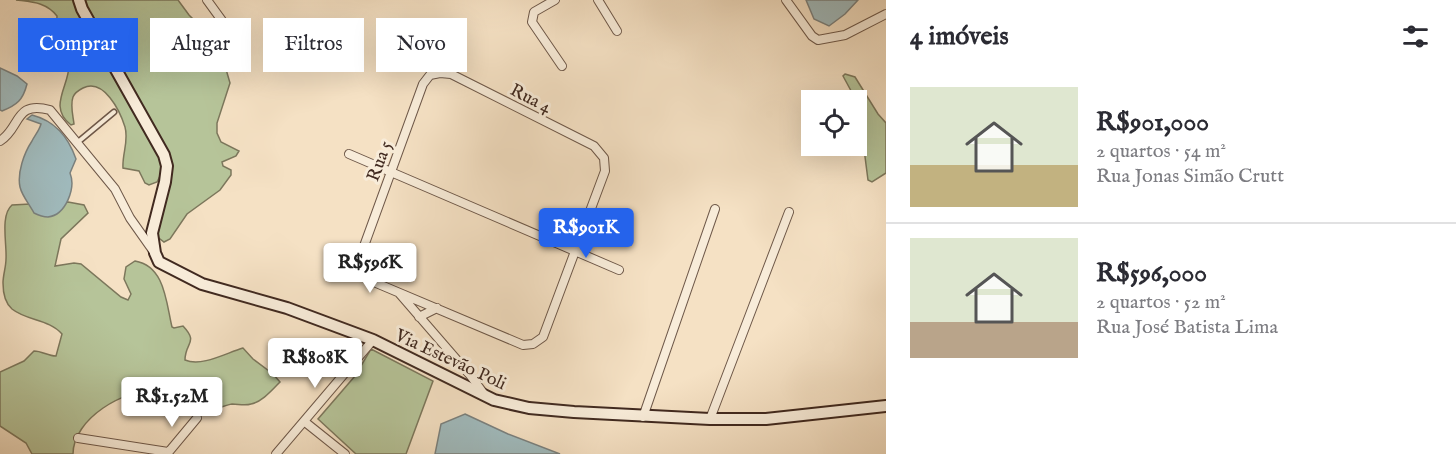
<!DOCTYPE html>
<html lang="pt">
<head>
<meta charset="utf-8">
<style>
	:root { --surface:#fff; --page:#f2f2f3; --text:#2b2b33; --muted:#7c7c81; --line:#e1e1e2; --accent:#2563eb }
	body { margin:0; font-family:"IM FELL English",serif; background:var(--page); color:var(--text); height:100vh; display:flex; flex-direction:column; font-size:22px; white-space:nowrap }
	* { box-sizing:border-box; margin:0 }
	p { font-size:20px; color:var(--muted) }
	.icon { flex:none; width:33px; height:33px; fill:none; stroke:currentColor; stroke-width:2; stroke-linecap:round; stroke-linejoin:round }
	.map { position:relative; flex:1; overflow:hidden }
	.panel { display:flex; flex-direction:column; background:var(--surface); width:570px }
	.panel>* { flex:none }
	.guide { position:absolute; left:18px; top:18px; width:570px; height:54px; display:flex; gap:12px }
	.tools { position:absolute; left:801px; top:90px; display:grid; gap:12px }
	.tools a { display:grid; place-items:center; width:66px; height:66px; border-radius:0px; background:var(--surface); box-shadow:0 6px 24px #0002; font-size:30px }
	.price { position:absolute; translate:-50% -51px; padding:0 14px; border-radius:6px; background:#fff; color:#222; font-size:20px; line-height:39px; filter:drop-shadow(0 2px 3px #0008) }
	.price::after { content:''; position:absolute; left:50%; top:36px; width:18px; height:14px; margin-left:-9px; background:inherit; clip-path:polygon(0 0,100% 0,50% 100%) }
	.price.on { background:var(--accent); color:#fff }
	ul { padding:0; list-style:none }
	li { display:flex; align-items:center; gap:18px; height:150px; padding:0 24px }
	li+li { border-top:2px solid var(--line) }
	li span { display:grid; place-items:center; flex:none; width:168px; height:120px; border-radius:0px; color:#555 }
	li>.icon { margin-inline-start:auto }
	span .icon { width:72px; height:72px; fill:#fffc; stroke-width:1 }
	li b { font-size:26px }
	h2 { display:flex; justify-content:space-between; align-items:center; height:72px; padding:0 24px; font-size:26px }
	.chip { padding:0 21px; border-radius:0px; background:var(--surface); box-shadow:0 6px 24px #0002; font-size:21px; line-height:54px }
	.chip.on { background:var(--accent); color:#fff }
	main { display:flex; flex:1; min-height:0 }
	.map>svg:first-child { display:block }
</style>
</head>
<body>
<main>
<div class="map">
<svg width="886" height="454" viewBox="0 0 886 454">
	<rect width="100%" height="100%" fill="#f5e1c4"/>
	<filter id="stains"><feTurbulence type="fractalNoise" baseFrequency=".00333" numOctaves="4"/><feColorMatrix values="0 0 0 0 .2 0 0 0 0 .09 0 0 0 0 .02 0 0 0 .5 -.17"/></filter>
	<radialGradient id="worn" r=".72"><stop offset=".6" stop-color="#630" stop-opacity="0"/><stop offset="1" stop-color="#630" stop-opacity=".3"/></radialGradient>
	<!-- green -->
	<path fill="#b6c499" stroke="#7c775c" stroke-width="1.5" d="M16 0H178L189 15 219 45 230 83 217 123V133L221 142 239 151 236 156 222 162 223 166 231 170V175L220 190 187 214 170 239 164 242 155 235 164 168 157 182 149 185 145 183 139 171 123 168C122 154 129 141 125 127 120 111 104 78 83 88 79 90 75 92 73 97 70 105 73 116 74 124L71 125C47 107 70 85 69 64 69 58 67 47 64 41 59 28 56 32 57 16 46 2 32 2 16 0Z
		M845 74 855 77 878 114 886 123V173L872 182 868 180 859 110 856 100 843 76Z
		M68 202 84 205 88 213 61 239 55 266 74 263 81 264 121 297 128 300 131 294 124 279 126 267 135 261C165 266 166 302 172 327L174 328 183 326C199 343 185 342 185 360 202 367 226 353 243 348L253 359 273 374 280 382C272 390 262 402 251 404 245 406 238 404 232 404 226 405 220 408 214 409 207 409 193 408 186 405 176 401 169 392 158 391 124 388 73 419 73 454H32L26 443 0 426V372L24 361 34 351C42 351 48 356 56 356L62 334C49 319 27 321 12 309 5 303 3 292 3 283 3 275 6 267 6 259 7 244 0 215 12 205Z
		M371 349 433 381 406 454H356L318 419 355 376Z"/>
	<!-- water -->
	<path fill="#a0bbbe" stroke="#7a817f" stroke-width="1.5" d="M806 0H858L845 14 829 26 814 19Z
		M0 68 17 76 27 84C23 100 17 105 2 111L0 110Z
		M32 115C55 121 68 136 76 159L70 173C76 188 66 215 48 217 44 217 38 215 34 213 30 205 22 196 20 187 17 173 24 153 32 141 35 135 39 131 41 124L27 119Z
		M465 414 508 434 560 454H435L441 424Z"/>
	<g fill="none" stroke-linecap="round" stroke-linejoin="round">
		<!-- lane casing -->
		<g stroke="#6e5849" stroke-width="7">
			<path id="lane" d="M78 142 114 112"/>
		</g>
		<!-- street casing -->
		<g stroke="#6e5849" stroke-width="10">
			<path id="street" d="M207 0 231 33
				M555 0 534 12 532 22 562 66
				M598 0 617 31
				M786 0 812 36 818 40 845 35 886 14
				M440 73 451 74 594 146 604 158 605 171 543 337 533 344 523 345 369 280 361 270 360 257 423 84 430 75Z
				M0 141C21 128 14 100 50 110L115 189 130 218 154 252
				M349 154 619 270
				M399 293 470 375 484 394
				M419 317 437 308
				M643 417 715 209
				M710 419 789 212
				M305 422 345 454
				M78 438 168 452
				M167 454 197 418
				M276 454 373 340"/>
		</g>
		<!-- secondary casing -->
		<g stroke="#412a20" stroke-width="14">
			<path id="secondary" d="M79 0 82 9 164 155 167 166 165 182 152 233 155 253 159 262 202 284 287 308 373 340 494 400 529 408 574 412 710 419H766L886 406"/>
		</g>
		<!-- lane -->
		<use href="#lane" stroke="#f8ecd9" stroke-width="4"/>
		<!-- street -->
		<use href="#street" stroke="#f8ecd9" stroke-width="8"/>
		<!-- secondary -->
		<use href="#secondary" stroke="#f8ecd9" stroke-width="10"/>
	</g>
	<g text-anchor="middle" stroke-width="6" stroke-linejoin="round" paint-order="stroke">
		<!-- street labels -->
		<g font-size="18" fill="#412a20" stroke="#f8ecd9">
			<text transform="translate(531 98) rotate(27)" y="6">Rua 4</text>
			<text transform="translate(379 161) rotate(-70)" y="6">Rua 5</text>
			<text transform="translate(451 359) rotate(25)" y="6">Via Estevão Poli</text>
		</g>
	</g>
	<rect width="100%" height="100%" filter="url(#stains)"/>
	<rect width="100%" height="100%" fill="url(#worn)"/>
</svg>
<div class="tools">
<a><svg class="icon" aria-label="locate" viewBox="0 0 24 24"><circle cx="12" cy="12" r="6"/><path d="M12 2v4M12 18v4M2 12h4M18 12h4"/></svg></a>
</div>
<b class="price on" style="left:586px;top:259px">R$901K</b>
<b class="price" style="left:370px;top:294px">R$596K</b>
<b class="price" style="left:315px;top:389px">R$808K</b>
<b class="price" style="left:172px;top:428px">R$1.52M</b>
<div class="guide">
<a class="chip on">Comprar</a>
<a class="chip">Alugar</a>
<a class="chip">Filtros</a>
<a class="chip">Novo</a>
</div>
</div>
<section class="panel">
<h2>4 imóveis<svg class="icon" aria-label="filters" viewBox="0 0 24 24"><path d="M4 7h16M4 17h16"/><circle cx="9" cy="7" r="2"/><circle cx="15" cy="17" r="2"/></svg></h2>
<ul>
<li><span style="background:linear-gradient(#dfe7d0 65%,#c2b280 0)"><svg class="icon" aria-label="home" viewBox="0 0 24 24"><path d="M3 11l9-7 9 7M6 9v11h12V9"/></svg></span><div><b>R$901,000</b><p>2 quartos · 54 m²</p><p>Rua Jonas Simão Crutt</p></div></li>
<li><span style="background:linear-gradient(#dfe7d0 70%,#b9a48a 0)"><svg class="icon" aria-label="home" viewBox="0 0 24 24"><path d="M3 11l9-7 9 7M6 9v11h12V9"/></svg></span><div><b>R$596,000</b><p>2 quartos · 52 m²</p><p>Rua José Batista Lima</p></div></li>
</ul>
</section>
</main>
</body>
</html>
